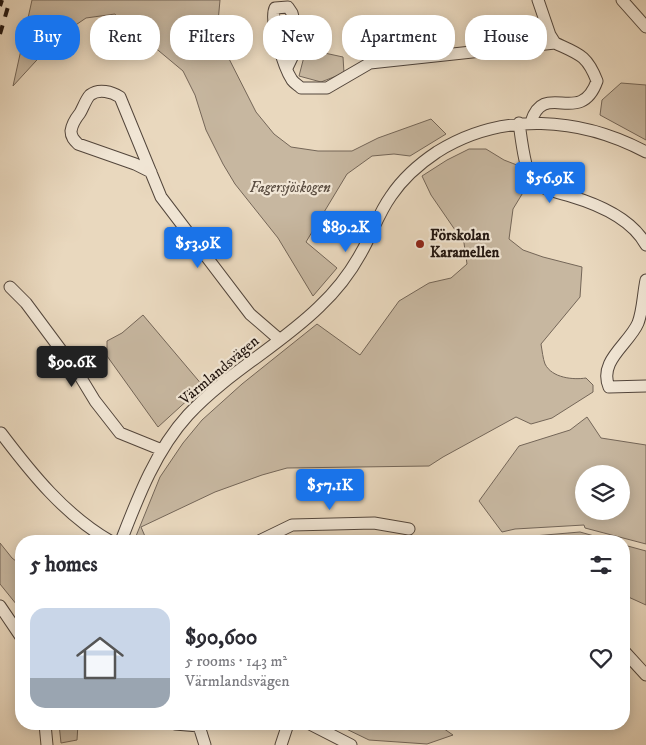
<!DOCTYPE html>
<html lang="en">
<head>
<meta charset="utf-8">
<style>
	:root { --surface:#fff; --page:#f7f7f7; --text:#2b2b33; --muted:#7c7c81; --accent:#1a73e8 }
	body { margin:0; font-family:"IM FELL DW Pica",serif; background:var(--page); color:var(--text); height:100vh; display:flex; flex-direction:column; font-size:19px; white-space:nowrap }
	* { box-sizing:border-box; margin:0 }
	p { font-size:16px; color:var(--muted) }
	.icon { flex:none; width:28px; height:28px; fill:none; stroke:currentColor; stroke-width:2; stroke-linecap:round; stroke-linejoin:round }
	.map { position:relative; flex:1; overflow:hidden }
	.panel { position:absolute; left:15px; top:535px; width:615px; height:195px; display:flex; flex-direction:column; background:var(--surface); border-radius:20px; box-shadow:0 2px 12px #0003 }
	.panel>* { flex:none }
	.top-card { position:absolute; left:15px; top:15px; width:616px; height:45px; display:flex; gap:10px }
	.controls { position:absolute; left:575px; top:465px; display:grid; gap:10px }
	.controls a { display:grid; place-items:center; width:55px; height:55px; border-radius:50%; background:var(--surface); box-shadow:0 2px 12px #0003; font-size:25px }
	.price { position:absolute; translate:-50% -42px; padding:0 11px; border-radius:5px; background:var(--accent); color:#fff; font-size:16px; line-height:32px; filter:drop-shadow(0 1px 2px #0008) }
	.price::after { content:''; position:absolute; left:50%; top:30px; width:15px; height:11px; margin-left:-8px; background:inherit; clip-path:polygon(0 0,100% 0,50% 100%) }
	.price.active { background:#222; color:#fff }
	ul { padding:0; list-style:none }
	li { display:flex; align-items:center; gap:15px; height:125px; padding:0 15px }
	li span { display:grid; place-items:center; flex:none; width:140px; height:100px; border-radius:15px; color:#555 }
	li>.icon { margin-inline-start:auto }
	span .icon { width:60px; height:60px; fill:#fffc; stroke-width:1 }
	li b { font-size:21px }
	h2 { display:flex; justify-content:space-between; align-items:center; height:60px; padding:0 15px; font-size:21px }
	.pill { padding:0 18px; border-radius:20px; background:var(--surface); box-shadow:0 2px 12px #0003; font-size:18px; line-height:45px }
	.pill.active { background:var(--accent); color:#fff }
	.map>svg:first-child { display:block }
</style>
</head>
<body>
<div class="map">
<svg width="646" height="745" viewBox="0 0 646 745">
	<rect width="100%" height="100%" fill="#e9d8be"/>
	<filter id="stains"><feTurbulence type="fractalNoise" baseFrequency=".004" numOctaves="4"/><feColorMatrix values="0 0 0 0 .2 0 0 0 0 .09 0 0 0 0 .02 0 0 0 .5 -.17"/></filter>
	<radialGradient id="worn" r=".72"><stop offset=".6" stop-color="#630" stop-opacity="0"/><stop offset="1" stop-color="#630" stop-opacity=".3"/></radialGradient>
	<!-- green -->
	<path fill="#c7b7a0" stroke="#746658" fill-rule="evenodd" d="M32 0H220L218 22 223 47 256 112 274 134 291 147 318 151H352L378 138 431 119 446 134 410 156 394 154 372 156 347 174 306 242 337 268 313 296 278 238 235 184 223 164 206 130 195 95 183 71 147 41 127 31 115 14 86 18 58 37 13 86Z
		M306 49 343 57 344 73 321 82 299 76Z
		M621 83 646 85V140L600 115 602 100Z
		M469 149H486L504 160 522 167 527 186 513 209 509 239 523 250 543 257 582 267 580 297 541 344C542 350 543 359 545 364 552 378 573 380 586 378L593 385V392L552 418 531 424 516 417 443 457 429 466 287 468 262 475 215 492 141 527 147 541H134L160 477 183 443 202 420 242 384 317 324 360 355 399 301 429 283 451 278 467 264 464 243 431 195 422 176 447 160Z
		M143 315 203 386 158 427 107 356V341L122 333Z
		M587 417 601 438 646 445V544L585 528 584 525 515 529 502 532 479 501 519 446 570 430ZM584 474H621V511H584Z
		M580 532 612 541H494L522 537Z
		M0 543 12 558 21 565V610L0 584Z
		M624 545 646 551V605L624 595Z
		M59 724H78L77 740 61 743Z
		M336 724H437L453 735 427 744 369 740Z"/>
	<g fill="none" stroke-linecap="round" stroke-linejoin="round">
		<!-- minor casing -->
		<g stroke="#53463c" stroke-width="13">
			<path id="minor" d="M538 0 550 35 555 43
				M622 0 646 27
				M287 68 298 45 294 21 292 13 288 7 275 8C269 21 284 68 292 80 295 84 298 85 301 88H327L370 63 555 43C579 54 587 55 597 81 580 128 544 79 531 122
				M519 123C521 136 525 175 534 182 541 189 560 193 570 196 597 204 632 219 646 245
				M151 172 135 164 78 144C74 140 71 137 71 131 72 124 76 118 80 113 83 108 86 99 90 95 99 88 112 92 120 97L161 197 250 314 280 340
				M646 280C643 294 643 310 638 323 629 344 598 361 609 387L646 386
				M10 287 26 303 78 373 95 401 120 433 162 450
				M1 433C32 474 65 515 110 541
				M121 541C138 497 156 450 188 415 227 373 279 346 319 307 336 291 350 273 361 253 372 234 378 214 391 196 403 178 419 164 437 152 502 111 580 117 646 152
				M259 541 292 525 374 523 409 529
				M0 606 21 637
				M624 651 646 675
				M45 724 47 745
				M175 724 199 726 200 724
				M310 724 351 745
				M199 726 205 745
				M281 745 288 724"/>
		</g>
		<!-- minor -->
		<use href="#minor" stroke="#f1e6d5" stroke-width="11"/>
		<!-- rail -->
		<path stroke="#211510" stroke-width="4" stroke-dasharray="9 9" stroke-linecap="butt" d="M0 6 2 0
			M0 34 10 0"/>
	</g>
	<!-- markers -->
	<circle fill="#8f2418" stroke="#f1e6d5" stroke-width="2" cx="420" cy="244" r="5"/>
	<g text-anchor="middle" stroke-width="4.5" stroke-linejoin="round" paint-order="stroke">
		<!-- park labels -->
		<g font-size="15" font-style="italic" fill="#5b4e42" stroke="#f1e6d5">
			<text x="290" y="192">Fagersjöskogen</text>
		</g>
		<!-- poi labels -->
		<g font-size="15" font-weight="bold" fill="#211510" stroke="#f1e6d5" text-anchor="start">
			<text x="430" y="240">Förskolan<tspan x="430" dy="17">Karamellen</tspan></text>
		</g>
		<!-- street labels -->
		<g font-size="15" fill="#211510" stroke="#f1e6d5">
			<text transform="translate(219 370) rotate(-40)" y="5">Värmlandsvägen</text>
		</g>
	</g>
	<rect width="100%" height="100%" filter="url(#stains)"/>
	<rect width="100%" height="100%" fill="url(#worn)"/>
</svg>
<div class="controls">
<a><svg class="icon" aria-label="layers" viewBox="0 0 24 24"><path d="M12 4l9 5-9 5-9-5zM3 14l9 5 9-5"/></svg></a>
</div>
<b class="price" style="left:550px;top:204px">$56.9K</b>
<b class="price" style="left:346px;top:253px">$89.2K</b>
<b class="price" style="left:198px;top:269px">$53.9K</b>
<b class="price active" style="left:72px;top:388px">$90.6K</b>
<b class="price" style="left:330px;top:511px">$57.1K</b>
<div class="top-card">
<a class="pill active">Buy</a>
<a class="pill">Rent</a>
<a class="pill">Filters</a>
<a class="pill">New</a>
<a class="pill">Apartment</a>
<a class="pill">House</a>
</div>
<section class="panel">
<h2>5 homes<svg class="icon" aria-label="filters" viewBox="0 0 24 24"><path d="M4 7h16M4 17h16"/><circle cx="9" cy="7" r="2"/><circle cx="15" cy="17" r="2"/></svg></h2>
<ul>
<li><span style="background:linear-gradient(#c9d6e8 70%,#9aa5b1 0)"><svg class="icon" aria-label="home" viewBox="0 0 24 24"><path d="M3 11l9-7 9 7M6 9v11h12V9"/></svg></span><div><b>$90,600</b><p>5 rooms · 143 m²</p><p>Värmlandsvägen</p></div><svg class="icon" aria-label="heart" viewBox="0 0 24 24"><path d="M12 20l-8-8c-3-5 5-10 8-4 3-6 11-1 8 4z"/></svg></li>
</ul>
</section>
</div>
</body>
</html>
